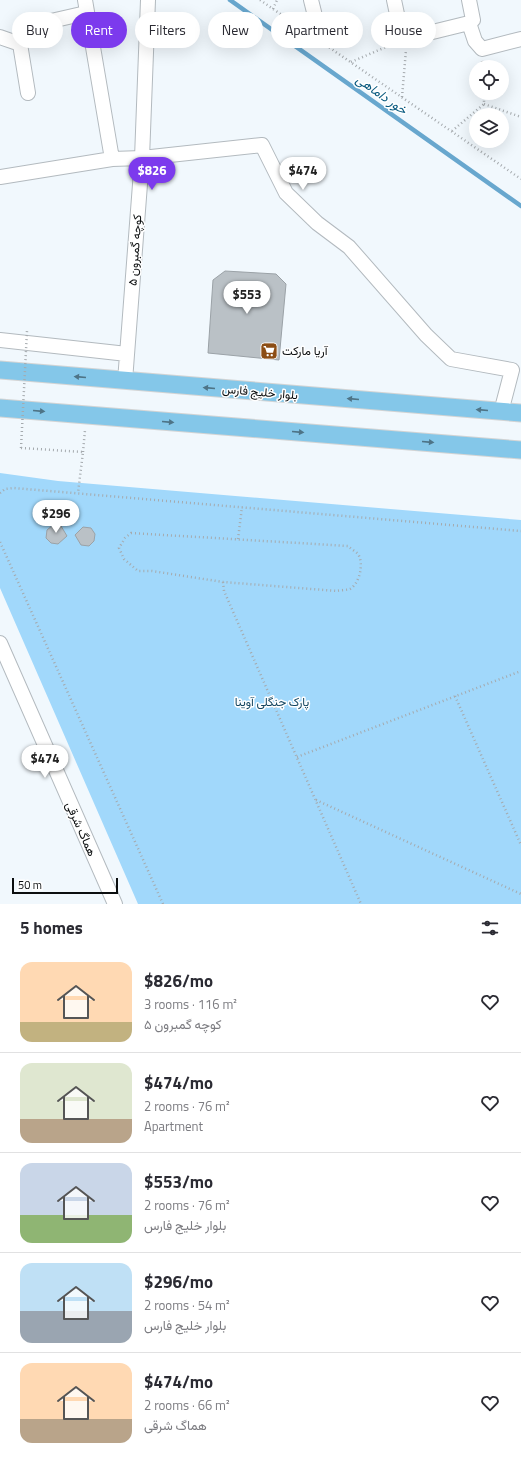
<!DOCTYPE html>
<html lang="en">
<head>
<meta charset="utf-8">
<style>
	:root { --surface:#fff; --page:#f2f2f3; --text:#2b2b33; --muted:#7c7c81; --line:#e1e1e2; --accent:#7c3aed }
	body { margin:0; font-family:"Titillium Web",Vazirmatn,sans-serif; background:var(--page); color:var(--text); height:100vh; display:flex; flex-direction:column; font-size:15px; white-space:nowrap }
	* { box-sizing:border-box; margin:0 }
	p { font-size:13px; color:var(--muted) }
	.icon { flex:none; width:22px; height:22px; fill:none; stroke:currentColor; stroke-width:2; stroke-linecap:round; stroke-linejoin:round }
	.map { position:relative; height:904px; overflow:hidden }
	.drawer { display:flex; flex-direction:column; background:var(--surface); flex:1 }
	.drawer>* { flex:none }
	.banner { position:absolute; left:12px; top:12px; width:497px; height:36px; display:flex; gap:8px }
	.tools { position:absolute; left:469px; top:60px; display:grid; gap:8px }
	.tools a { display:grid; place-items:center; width:40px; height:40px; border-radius:50%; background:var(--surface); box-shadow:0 4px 16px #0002; font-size:20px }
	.scale { position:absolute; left:12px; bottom:10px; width:106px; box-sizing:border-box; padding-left:4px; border:2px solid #0b0e0f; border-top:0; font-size:11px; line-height:14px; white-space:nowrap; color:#0b0e0f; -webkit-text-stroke:3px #fff; paint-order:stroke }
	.price { position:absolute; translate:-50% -34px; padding:0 9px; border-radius:14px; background:#fff; color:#222; font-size:13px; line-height:26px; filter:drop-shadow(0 1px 2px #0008) }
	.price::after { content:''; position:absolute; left:50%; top:24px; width:12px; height:9px; margin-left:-6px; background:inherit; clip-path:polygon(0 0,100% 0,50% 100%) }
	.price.selected { background:var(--accent); color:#fff }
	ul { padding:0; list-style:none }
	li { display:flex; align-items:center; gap:12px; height:100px; padding:0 20px }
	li+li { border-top:1px solid var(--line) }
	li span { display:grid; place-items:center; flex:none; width:112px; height:80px; border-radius:12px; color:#555 }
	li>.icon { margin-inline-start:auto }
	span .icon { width:48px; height:48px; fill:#fffc; stroke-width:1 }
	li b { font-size:17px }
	h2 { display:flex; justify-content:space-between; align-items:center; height:48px; padding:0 20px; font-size:17px }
	.pill { padding:0 14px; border-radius:18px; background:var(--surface); box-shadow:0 4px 16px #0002; font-size:14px; line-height:36px }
	.pill.selected { background:var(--accent); color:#fff }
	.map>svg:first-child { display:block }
</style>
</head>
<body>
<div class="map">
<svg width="521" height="904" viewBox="0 0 521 904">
	<rect width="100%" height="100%" fill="#f1f8fd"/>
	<!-- green -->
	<path fill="#a1d8fb" d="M0 473 58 481 521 520V904H138L0 588Z"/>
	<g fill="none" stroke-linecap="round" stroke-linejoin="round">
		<!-- stream -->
		<path stroke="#68a7ce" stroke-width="4.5" d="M230 0 521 206"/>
	</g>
	<!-- building -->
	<path fill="#bac1c6" stroke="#9ba2a7" d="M225 271 276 274 286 284 279 360 208 353 213 280Z
		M53 525 61 526 67 536 58 544 51 543 46 538 47 530Z
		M83 527 91 528 95 534 94 541 89 546 81 545 75 535Z"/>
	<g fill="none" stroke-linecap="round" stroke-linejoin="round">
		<!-- minor casing -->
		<g stroke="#b3babf" stroke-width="16">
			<path id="minor" d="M85 0 112 159
				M311 0 316 20
				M394 0 401 33 408 38 469 23 473 20 469 0
				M469 23 475 41 482 49 521 39
				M0 37 20 44
				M28 93 20 44 22 35 29 26 86 13
				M0 177 112 159 142 158 262 145 286 193 317 223 349 247 426 335 451 359 512 370 501 412
				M0 340 127 354
				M125 381 142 158 148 0
				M0 643 115 904"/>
		</g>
		<!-- major casing -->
		<g stroke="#d3d4d4" stroke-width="19">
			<path id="major" d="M0 370 521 413
				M0 408 521 450"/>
		</g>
		<!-- path -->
		<path stroke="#a5aaae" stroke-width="2.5" stroke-dasharray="1 3" stroke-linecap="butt" d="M260 0 521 179
			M273 9 277 0
			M482 61 483 67
			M351 62 393 44
			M402 97 406 50
			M484 104 521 117
			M452 131 484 104V93
			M21 448 83 452 78 493
			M83 452 85 430
			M0 493 5 489 14 488 521 531
			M131 533 348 546C351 549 355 551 358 554 364 563 360 583 350 589 347 590 341 590 337 591L223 582 152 571H138L124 559 119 548 125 538Z
			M238 539 242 507
			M0 542 163 904
			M223 582 224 591 361 904
			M455 696 521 845
			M297 757 521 671
			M316 800 521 894"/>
		<!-- minor -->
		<use href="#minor" stroke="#fff" stroke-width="14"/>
		<!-- major -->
		<use href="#major" stroke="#84c7e9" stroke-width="17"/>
		<!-- path-bridge -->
		<path stroke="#a5aaae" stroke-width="2.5" stroke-dasharray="1 3" stroke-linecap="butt" d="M21 448 27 331"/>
	</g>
	<!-- one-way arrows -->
	<defs><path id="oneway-solid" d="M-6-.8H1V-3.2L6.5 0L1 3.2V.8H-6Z"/></defs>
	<g fill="#4e7487">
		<use href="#oneway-solid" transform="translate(80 377) rotate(-175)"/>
		<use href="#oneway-solid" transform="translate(209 388) rotate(-175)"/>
		<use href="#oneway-solid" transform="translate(353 399) rotate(-175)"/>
		<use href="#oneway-solid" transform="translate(482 410) rotate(-175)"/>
		<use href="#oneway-solid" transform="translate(39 411) rotate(5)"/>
		<use href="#oneway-solid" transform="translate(168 422) rotate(5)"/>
		<use href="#oneway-solid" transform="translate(298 432) rotate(5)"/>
		<use href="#oneway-solid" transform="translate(428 442) rotate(5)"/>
	</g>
	<!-- icons -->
	<defs>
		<g id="supermarket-square" transform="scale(0.9)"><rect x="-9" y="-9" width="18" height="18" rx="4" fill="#8c4d14" stroke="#fff"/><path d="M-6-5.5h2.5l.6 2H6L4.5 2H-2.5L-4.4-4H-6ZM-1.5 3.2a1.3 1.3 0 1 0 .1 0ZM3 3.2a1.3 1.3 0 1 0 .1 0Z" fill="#fff"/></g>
	</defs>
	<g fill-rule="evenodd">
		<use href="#supermarket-square" x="269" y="351"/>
	</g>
	<g text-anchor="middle" stroke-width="3" stroke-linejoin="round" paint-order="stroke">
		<!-- street labels -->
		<g font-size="12" fill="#0b0e0f" stroke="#fff">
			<text transform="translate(135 250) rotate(-86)" y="4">کوچه گمبرون ۵</text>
			<text transform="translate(260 392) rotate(5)" y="4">بلوار خلیج فارس</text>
			<text transform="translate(81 829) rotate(66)" y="4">هماگ شرقی</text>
		</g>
		<!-- poi labels -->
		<g font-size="12" fill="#0b0e0f" stroke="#fff" text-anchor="start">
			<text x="282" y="355">آریا مارکت</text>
		</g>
		<!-- park labels -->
		<g font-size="12" fill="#124560" stroke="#fff">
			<text x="272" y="706">پارک جنگلی آوینا</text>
		</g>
		<!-- water labels -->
		<g font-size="13" font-style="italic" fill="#07597f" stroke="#fff">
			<text transform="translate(382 94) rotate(35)" y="5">خور داماهی</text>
		</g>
	</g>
</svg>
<div class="tools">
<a><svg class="icon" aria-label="locate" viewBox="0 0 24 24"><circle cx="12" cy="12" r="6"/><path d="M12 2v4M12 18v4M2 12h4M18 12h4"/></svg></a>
<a><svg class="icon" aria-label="layers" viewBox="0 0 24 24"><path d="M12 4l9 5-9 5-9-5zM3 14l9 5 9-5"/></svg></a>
</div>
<div class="scale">50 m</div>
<b class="price selected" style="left:152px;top:191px">$826</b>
<b class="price" style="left:303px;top:191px">$474</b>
<b class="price" style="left:247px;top:315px">$553</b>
<b class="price" style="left:56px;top:534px">$296</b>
<b class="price" style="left:45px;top:779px">$474</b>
<div class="banner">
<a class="pill">Buy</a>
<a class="pill selected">Rent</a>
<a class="pill">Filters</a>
<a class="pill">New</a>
<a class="pill">Apartment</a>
<a class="pill">House</a>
</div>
</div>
<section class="drawer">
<h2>5 homes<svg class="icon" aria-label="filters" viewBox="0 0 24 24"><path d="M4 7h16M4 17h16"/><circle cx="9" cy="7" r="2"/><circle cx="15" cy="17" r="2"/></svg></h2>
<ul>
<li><span style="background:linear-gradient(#ffd9b3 75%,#c2b280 0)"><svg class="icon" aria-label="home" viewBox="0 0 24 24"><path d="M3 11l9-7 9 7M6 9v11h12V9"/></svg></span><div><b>$826/mo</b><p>3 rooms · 116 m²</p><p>کوچه گمبرون ۵</p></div><svg class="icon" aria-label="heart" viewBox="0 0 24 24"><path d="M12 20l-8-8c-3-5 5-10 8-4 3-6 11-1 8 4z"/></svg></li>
<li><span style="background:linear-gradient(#dfe7d0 70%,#b9a48a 0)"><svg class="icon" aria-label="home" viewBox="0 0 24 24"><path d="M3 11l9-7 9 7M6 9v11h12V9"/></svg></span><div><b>$474/mo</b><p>2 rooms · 76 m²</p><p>Apartment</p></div><svg class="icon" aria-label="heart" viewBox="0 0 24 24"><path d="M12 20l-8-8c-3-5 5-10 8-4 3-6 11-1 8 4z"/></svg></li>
<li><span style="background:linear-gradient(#c9d6e8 65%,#8fb573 0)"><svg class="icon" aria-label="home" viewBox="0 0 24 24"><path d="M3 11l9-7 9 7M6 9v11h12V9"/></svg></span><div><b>$553/mo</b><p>2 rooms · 76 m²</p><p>بلوار خلیج فارس</p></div><svg class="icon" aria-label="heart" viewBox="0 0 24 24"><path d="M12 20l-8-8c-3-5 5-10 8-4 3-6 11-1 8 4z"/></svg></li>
<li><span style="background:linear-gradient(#bfe0f5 60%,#9aa5b1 0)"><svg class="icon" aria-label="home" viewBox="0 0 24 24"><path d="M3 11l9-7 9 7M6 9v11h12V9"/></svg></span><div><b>$296/mo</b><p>2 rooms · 54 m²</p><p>بلوار خلیج فارس</p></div><svg class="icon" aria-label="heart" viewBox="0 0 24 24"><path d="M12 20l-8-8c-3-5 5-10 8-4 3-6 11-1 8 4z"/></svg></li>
<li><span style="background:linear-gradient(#ffd9b3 70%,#b9a48a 0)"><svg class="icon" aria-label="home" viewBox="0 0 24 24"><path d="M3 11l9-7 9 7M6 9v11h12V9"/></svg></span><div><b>$474/mo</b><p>2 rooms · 66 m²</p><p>هماگ شرقی</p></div><svg class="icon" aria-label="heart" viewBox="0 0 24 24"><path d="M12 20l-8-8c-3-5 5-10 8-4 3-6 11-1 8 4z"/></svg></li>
</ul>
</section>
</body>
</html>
